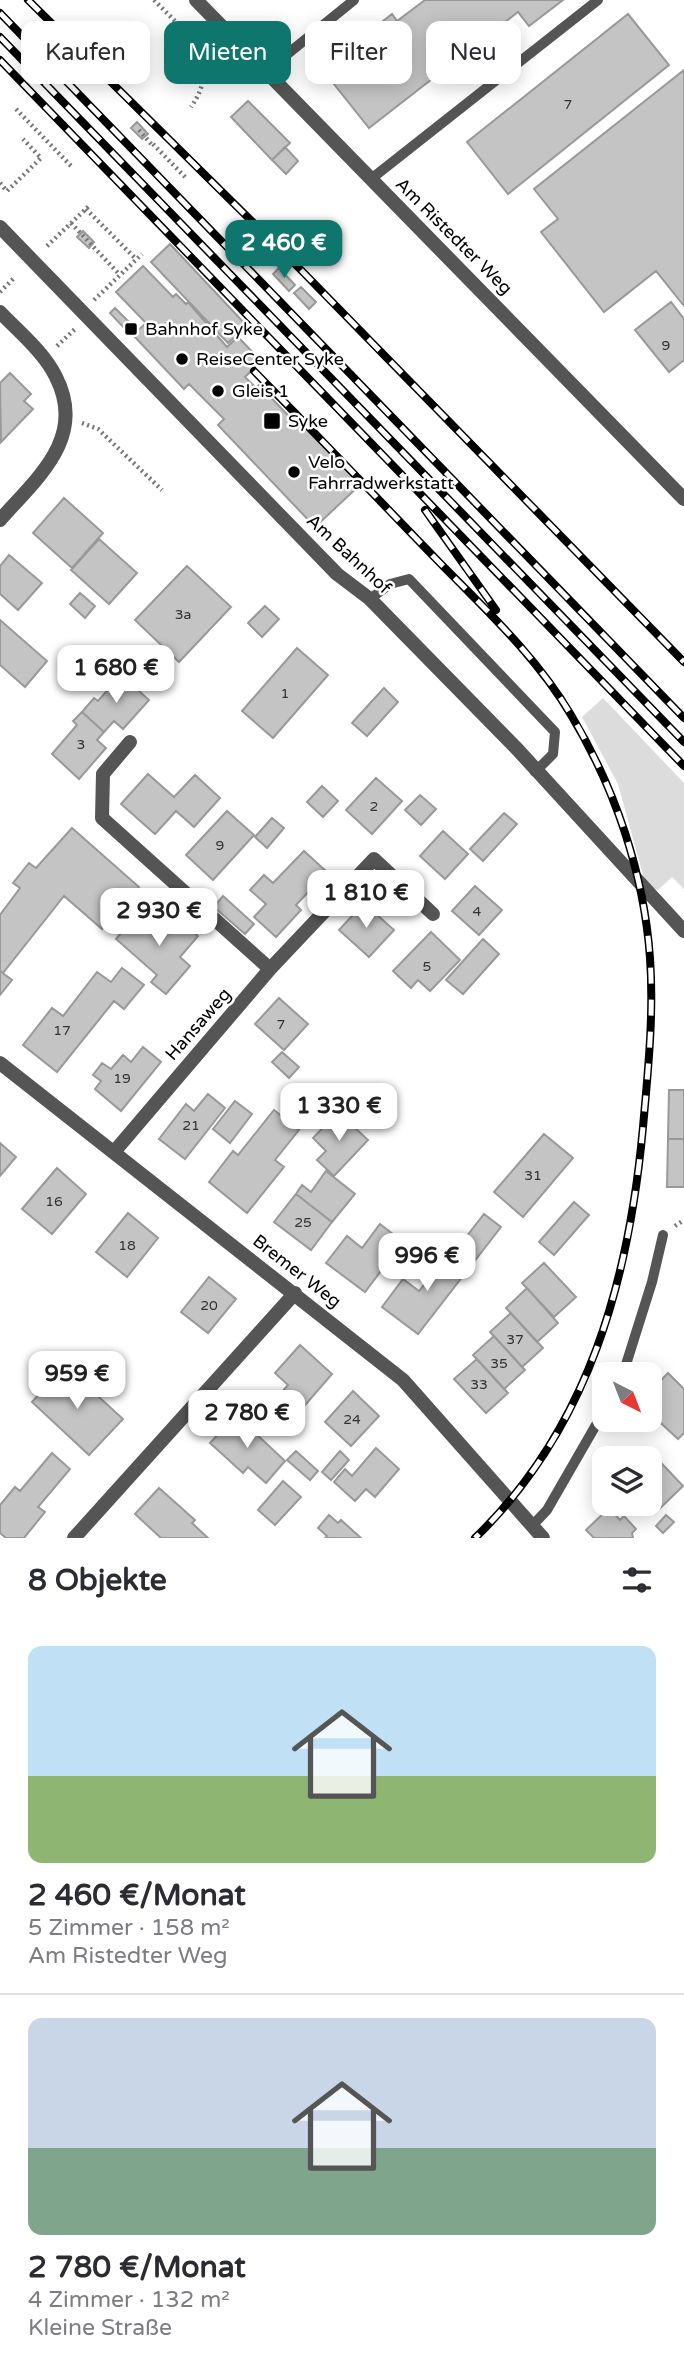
<!DOCTYPE html>
<html lang="de">
<head>
<meta charset="utf-8">
<style>
	:root { --surface:#fff; --page:#f7f7f7; --text:#2b2b33; --muted:#7c7c81; --line:#e1e1e2; --accent:#0f766e }
	body { margin:0; font-family:"Varela Round",sans-serif; background:var(--page); color:var(--text); height:100vh; display:flex; flex-direction:column; font-size:26px; white-space:nowrap }
	* { box-sizing:border-box; margin:0 }
	p { font-size:23px; color:var(--muted) }
	.icon { flex:none; width:38px; height:38px; fill:none; stroke:currentColor; stroke-width:2; stroke-linecap:round; stroke-linejoin:round }
	.map { position:relative; height:1538px; overflow:hidden }
	.details { display:flex; flex-direction:column; background:var(--surface); flex:1 }
	.details>* { flex:none }
	.top-card { position:absolute; left:21px; top:21px; width:642px; height:63px; display:flex; gap:14px }
	.needle { width:46px; rotate:138deg }
	.controls { position:absolute; left:592px; top:1362px; display:grid; gap:14px }
	.controls a { display:grid; place-items:center; width:70px; height:70px; border-radius:14px; background:var(--surface); box-shadow:0 4px 18px #0003; font-size:35px }
	.price { position:absolute; translate:-50% -60px; padding:0 16px; border-radius:14px; background:#fff; color:#222; font-size:23px; line-height:46px; filter:drop-shadow(0 2px 4px #0008) }
	.price::after { content:''; position:absolute; left:50%; top:42px; width:21px; height:16px; margin-left:-10px; background:inherit; clip-path:polygon(0 0,100% 0,50% 100%) }
	.price.current { background:var(--accent); color:#fff }
	ul { padding:0; list-style:none }
	li { display:grid; align-content:center; gap:14px; height:371px; padding:0 28px }
	li+li { border-top:2px solid var(--line) }
	li span { display:grid; place-items:center; height:217px; border-radius:14px; color:#555 }
	li>.icon { margin-inline-start:auto }
	span .icon { width:126px; height:126px; fill:#fffc; stroke-width:1 }
	li b { font-size:30px }
	h2 { display:flex; justify-content:space-between; align-items:center; height:84px; padding:0 28px; font-size:30px }
	.tag { padding:0 24px; border-radius:14px; background:var(--surface); box-shadow:0 4px 18px #0003; font-size:24px; line-height:63px }
	.tag.current { background:var(--accent); color:#fff }
	.map>svg:first-child { display:block }
</style>
</head>
<body>
<div class="map">
<svg width="684" height="1538" viewBox="0 0 684 1538">
	<rect width="100%" height="100%" fill="#fff"/>
	<!-- green -->
	<path fill="#dcdcdc" d="M603 698 684 783V889L672 877 658 890 646 886 618 784 582 717Z"/>
	<!-- building -->
	<path fill="#c4c4c4" stroke="#999" stroke-width="2" d="M425 0H563L529 26 518 12 369 128 322 69 392 14 397 21Z
		M628 14 669 65 508 194 467 142Z
		M684 70V306L656 271 604 312 541 232 558 219 534 189Z
		M248 101 290 143 272 160 231 117Z
		M137 122 148 134 142 139 131 128Z
		M285 147 298 161 286 174 272 160Z
		M83 231 94 242 89 248 77 237Z
		M170 244 247 326 228 343 151 262Z
		M143 266 173 297 176 294 186 304 188 302 227 347 238 337 261 361 245 377 256 388 259 385 303 431 307 428 361 484 315 527 218 425 224 419 189 384 184 389 133 335 146 323 116 292Z
		M279 268 295 285 289 291 273 274Z
		M301 287 316 302 309 309 294 293Z
		M671 302 684 319V360L669 372 635 330Z
		M115 308 131 324 125 329 110 313Z
		M10 373 31 394 24 401 33 409 1 442 0 383Z
		M64 498 103 533 72 568 33 533Z
		M99 539 137 573 109 604 71 570Z
		M9 555 42 583 18 610 0 594V566Z
		M187 566 231 607 179 662 135 620Z
		M80 593 95 606 85 618 70 604Z
		M265 606 279 619 262 637 248 623Z
		M0 620 47 661 25 687 0 665Z
		M297 648 328 675 273 738 242 711Z
		M121 675 149 700 123 729 114 721 104 732 82 712 94 698 98 701Z
		M384 688 398 702 367 736 352 723Z
		M82 712 104 732 97 740 106 748 79 779 52 754 77 725 73 721Z
		M148 774 174 797 195 775 220 798 194 827 176 811 155 834 121 804Z
		M376 778 402 801 372 834 346 810Z
		M322 786 338 801 323 817 307 802Z
		M420 795 436 809 421 825 405 810Z
		M227 811 254 835 213 880 186 855Z
		M504 813 517 824 483 861 470 849Z
		M272 818 284 828 267 848 255 837Z
		M72 828 139 887 102 929 64 896 3 973 0 971V915L20 888 13 883 29 863 36 868Z
		M443 831 468 854 445 879 420 856Z
		M304 851 327 872 296 905 301 910 276 937 254 917 266 904 250 890 264 875 273 883Z
		M475 886 502 910 479 935 452 911Z
		M223 896 254 924 245 934 214 907Z
		M364 903 394 930 369 957 339 930Z
		M141 910 165 930 176 917 198 936 180 957 190 966 166 994 151 982 157 975 116 939Z
		M431 932 460 960 430 991 418 980 411 988 393 971Z
		M483 939 499 954 463 994 446 980Z
		M122 968 144 985 124 1009 114 1001 57 1072 23 1045 52 1008 63 1016 97 972 111 982Z
		M0 971 12 980 0 995Z
		M279 998 308 1024 284 1050 255 1024Z
		M143 1047 161 1062 121 1111 95 1089 101 1081 93 1075 102 1063 111 1069 123 1055 131 1062Z
		M282 1052 299 1067 289 1078 272 1062Z
		M669 1090H684V1139H668Z
		M208 1094 225 1108 185 1159 159 1139 186 1104 194 1111Z
		M235 1101 252 1114 230 1143 213 1129Z
		M274 1110 299 1130 275 1160 284 1167 247 1213 209 1182 233 1151 238 1155Z
		M338 1112 368 1140 334 1176 317 1160 326 1151 313 1138Z
		M544 1134 573 1158 523 1217 494 1192Z
		M668 1139H684V1187H667Z
		M0 1143 16 1157 0 1176Z
		M57 1168 86 1194 52 1234 22 1209Z
		M326 1171 355 1194 332 1222 296 1194 302 1185 311 1192Z
		M296 1194 332 1222 311 1250 274 1222Z
		M574 1202 589 1215 554 1255 539 1242Z
		M128 1213 158 1238 127 1277 96 1252Z
		M484 1214 501 1227 473 1263 456 1250Z
		M380 1224 403 1242 365 1292 326 1263 347 1236 362 1248Z
		M453 1248 473 1263 418 1334 382 1307 403 1279 419 1291Z
		M544 1263 576 1297 554 1317 522 1283Z
		M209 1277 236 1299 208 1333 181 1312Z
		M527 1288 558 1323 537 1342 506 1308Z
		M511 1313 543 1348 522 1367 490 1332Z
		M494 1336 525 1370 504 1389 473 1355Z
		M300 1345 332 1374 293 1419 273 1402 288 1385 275 1373Z
		M477 1359 508 1393 486 1413 454 1379Z
		M65 1366 123 1419 89 1455 32 1402Z
		M668 1373 684 1389V1433L678 1439 649 1412V1393Z
		M353 1391 379 1416 351 1446 325 1422Z
		M236 1415 285 1461 266 1483 248 1467 243 1473 210 1443Z
		M376 1448 399 1469 375 1497 366 1489 355 1501 334 1482 345 1469 352 1476Z
		M647 1448 683 1486 655 1513 645 1503H649V1458H636Z
		M296 1451 318 1471 310 1480 287 1460Z
		M340 1451 349 1460 331 1480 322 1472Z
		M52 1453 70 1469 38 1507 45 1512 24 1538H6L0 1533V1505L15 1487 20 1491Z
		M283 1481 301 1497 275 1525 258 1510Z
		M159 1488 195 1520 192 1523 208 1538H161L135 1514Z
		M609 1508 620 1520 624 1516 636 1529 632 1533 633 1538H594L586 1530Z
		M329 1515 338 1523 341 1520 361 1538H325L327 1536 318 1528Z
		M666 1515 674 1522 663 1533 656 1526Z"/>
	<g fill="none" stroke-linecap="round" stroke-linejoin="round">
		<!-- path -->
		<path stroke="#777" stroke-width="4.5" stroke-dasharray="2 3.5" stroke-linecap="butt" d="M154 0C185 32 224 60 191 107
			M16 109 72 167
			M139 130 152 145
			M153 144 186 178
			M0 183 7 191 41 158 23 139
			M86 209 136 259
			M71 223 120 275
			M47 246 90 205
			M0 292 14 278
			M94 300 142 254
			M57 346 76 328
			M82 423 98 429 162 490
			M675 1226 684 1220"/>
		<!-- service -->
		<path stroke="#555" stroke-width="10" d="M264 73 354 0
			M371 179 598 0
			M370 599 390 584 409 579 555 732 553 754 535 772
			M623 1374 652 1282 663 1235
			M532 1526 547 1510 604 1411"/>
		<!-- minor -->
		<path stroke="#555" stroke-width="14" d="M196 0 684 499
			M0 227 337 574 370 599 518 750 684 931
			M0 312C18 331 44 352 56 377 87 438 37 478 0 520
			M130 742 103 774 102 818 270 969
			M0 1063 403 1380 543 1538
			M114 1152 270 969 374 859 433 914
			M74 1538 295 1293"/>
		<!-- rail casing -->
		<g stroke="#000" stroke-width="8">
			<path id="rail" d="M28 0 298 267 684 662
				M0 13 684 718
				M0 37 684 742
				M0 60 684 766
				M254 371C316 434 377 498 438 561 485 609 537 657 571 715 615 788 644 873 650 958 654 1014 648 1071 643 1127 629 1280 589 1428 475 1538
				M425 510 496 610"/>
		</g>
		<!-- rail -->
		<use href="#rail" stroke="#fff" stroke-width="5" stroke-dasharray="16" stroke-linecap="butt"/>
	</g>
	<!-- markers -->
	<g fill="#000" stroke="#fff" stroke-width="2.5">
		<rect x="124" y="322" width="14" height="14" rx="3.5"/>
		<circle cx="182" cy="359" r="7"/>
		<circle cx="218" cy="391" r="7"/>
		<rect x="263" y="412" width="18" height="18" rx="3.5"/>
		<circle cx="294" cy="472" r="7"/>
	</g>
	<g text-anchor="middle" stroke-width="5" stroke-linejoin="round" paint-order="stroke">
		<!-- number labels -->
		<g font-size="14" fill="#313131">
			<text x="568" y="109">7</text>
			<text x="666" y="350">9</text>
			<text x="183" y="619">3a</text>
			<text x="285" y="698">1</text>
			<text x="81" y="749">3</text>
			<text x="374" y="811">2</text>
			<text x="220" y="850">9</text>
			<text x="477" y="916">4</text>
			<text x="427" y="971">5</text>
			<text x="281" y="1029">7</text>
			<text x="62" y="1035">17</text>
			<text x="122" y="1083">19</text>
			<text x="191" y="1130">21</text>
			<text x="533" y="1180">31</text>
			<text x="54" y="1206">16</text>
			<text x="303" y="1227">25</text>
			<text x="127" y="1250">18</text>
			<text x="209" y="1310">20</text>
			<text x="515" y="1344">37</text>
			<text x="499" y="1368">35</text>
			<text x="479" y="1389">33</text>
			<text x="352" y="1424">24</text>
		</g>
		<!-- street labels -->
		<g font-size="18" fill="#000" stroke="#fff">
			<text transform="translate(454 236) rotate(45)" y="6">Am Ristedter Weg</text>
			<text transform="translate(349 554) rotate(43)" y="6">Am Bahnhof</text>
			<text transform="translate(198 1024) rotate(-49)" y="6">Hansaweg</text>
			<text transform="translate(297 1271) rotate(38)" y="6">Bremer Weg</text>
		</g>
		<!-- poi labels -->
		<g font-size="18" fill="#000" stroke="#fff" text-anchor="start">
			<text x="145" y="335">Bahnhof Syke</text>
			<text x="196" y="365">ReiseCenter Syke</text>
			<text x="232" y="397">Gleis 1</text>
			<text x="288" y="427">Syke</text>
			<text x="308" y="468">Velo<tspan x="308" dy="21">Fahrradwerkstatt</tspan></text>
		</g>
	</g>
</svg>
<div class="controls">
<a><svg class="needle" viewBox="-14 -14 28 28"><path d="M0-13l5 13h-10z" fill="#e53935"/><path d="M0 13l5-13h-10z" fill="#7c7c81"/></svg></a>
<a><svg class="icon" aria-label="layers" viewBox="0 0 24 24"><path d="M12 4l9 5-9 5-9-5zM3 14l9 5 9-5"/></svg></a>
</div>
<b class="price current" style="left:284px;top:280px">2 460 €</b>
<b class="price" style="left:116px;top:705px">1 680 €</b>
<b class="price" style="left:366px;top:930px">1 810 €</b>
<b class="price" style="left:159px;top:948px">2 930 €</b>
<b class="price" style="left:339px;top:1143px">1 330 €</b>
<b class="price" style="left:427px;top:1293px">996 €</b>
<b class="price" style="left:77px;top:1411px">959 €</b>
<b class="price" style="left:247px;top:1450px">2 780 €</b>
<div class="top-card">
<a class="tag">Kaufen</a>
<a class="tag current">Mieten</a>
<a class="tag">Filter</a>
<a class="tag">Neu</a>
</div>
</div>
<section class="details">
<h2>8 Objekte<svg class="icon" aria-label="filters" viewBox="0 0 24 24"><path d="M4 7h16M4 17h16"/><circle cx="9" cy="7" r="2"/><circle cx="15" cy="17" r="2"/></svg></h2>
<ul>
<li><span style="background:linear-gradient(#bfe0f5 60%,#8fb573 0)"><svg class="icon" aria-label="home" viewBox="0 0 24 24"><path d="M3 11l9-7 9 7M6 9v11h12V9"/></svg></span><div><b>2 460 €/Monat</b><p>5 Zimmer · 158 m²</p><p>Am Ristedter Weg</p></div></li>
<li><span style="background:linear-gradient(#c9d6e8 60%,#7fa58c 0)"><svg class="icon" aria-label="home" viewBox="0 0 24 24"><path d="M3 11l9-7 9 7M6 9v11h12V9"/></svg></span><div><b>2 780 €/Monat</b><p>4 Zimmer · 132 m²</p><p>Kleine Straße</p></div></li>
</ul>
</section>
</body>
</html>
